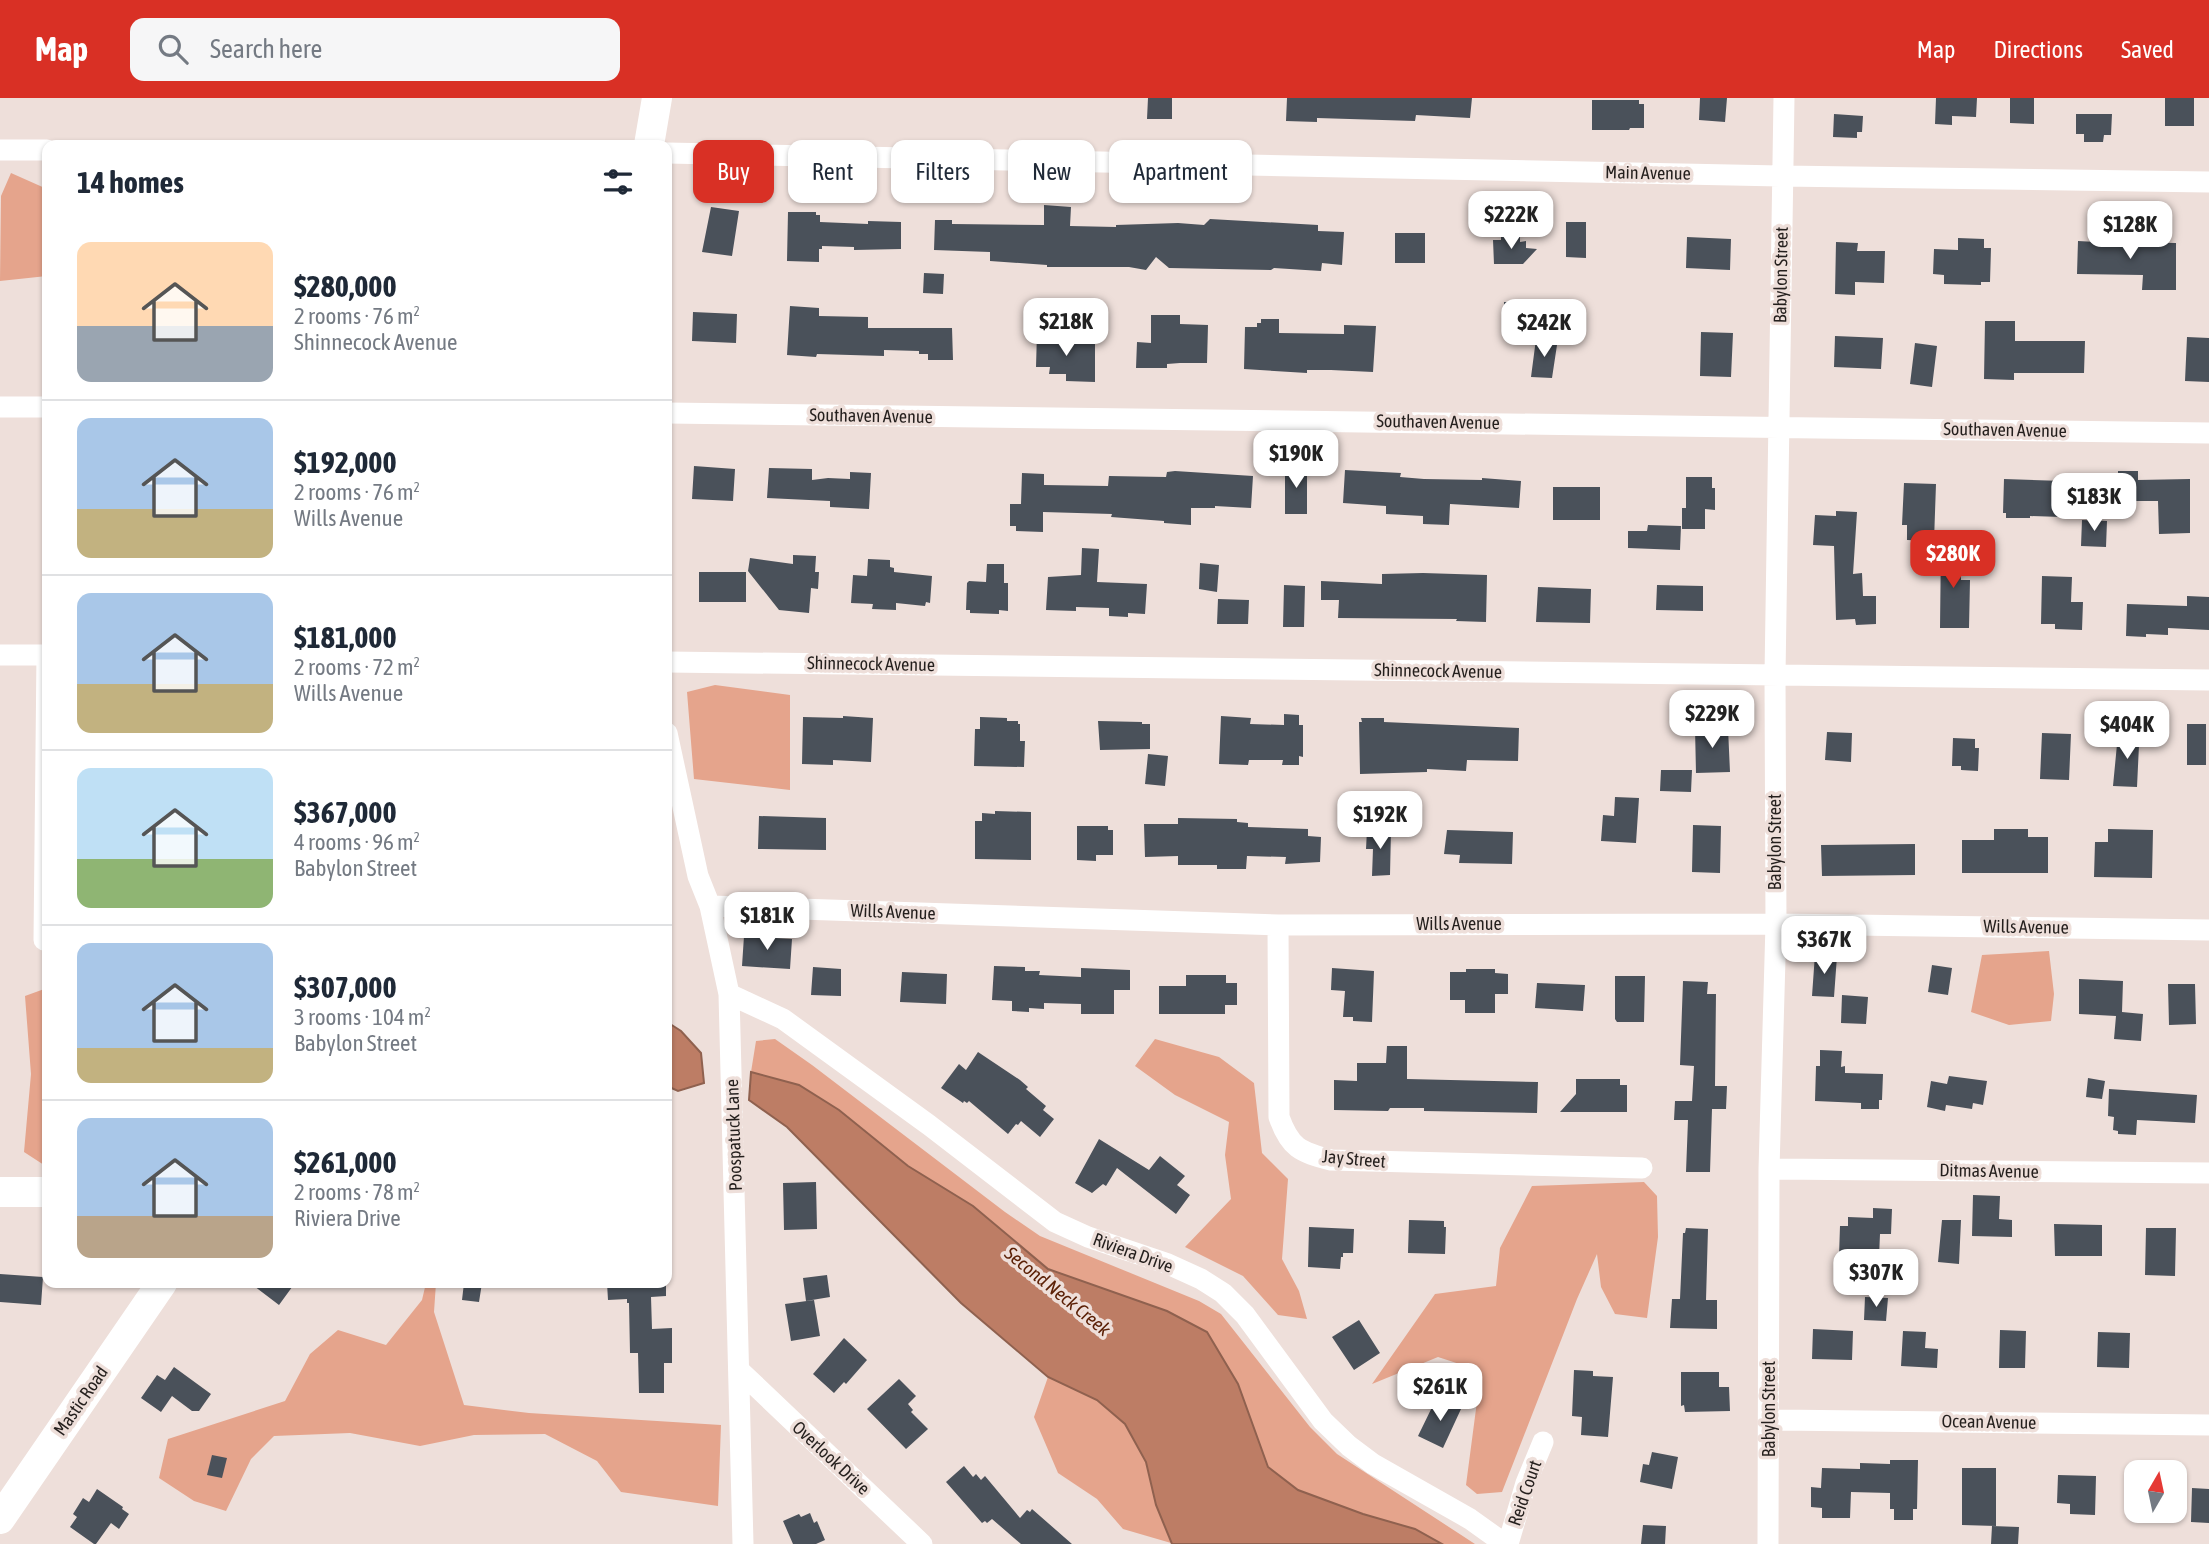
<!DOCTYPE html>
<html lang="en">
<head>
<meta charset="utf-8">
<style>
	:root { --surface:#fff; --page:#f6f6f7; --text:#1f2937; --muted:#747a83; --line:#e0e1e3; --accent:#d93025 }
	body { margin:0; font-family:"Asap Condensed",sans-serif; background:var(--page); color:var(--text); height:100vh; display:flex; flex-direction:column; font-size:26px; white-space:nowrap }
	* { box-sizing:border-box; margin:0 }
	p { font-size:23px; color:var(--muted) }
	.icon { flex:none; width:38px; height:38px; fill:none; stroke:currentColor; stroke-width:2; stroke-linecap:round; stroke-linejoin:round }
	.map { position:relative; flex:1; overflow:hidden }
	.drawer { position:absolute; left:42px; top:42px; width:630px; height:1148px; display:flex; flex-direction:column; background:var(--surface); border-radius:14px; box-shadow:0 2px 5px #0004 }
	.drawer>* { flex:none }
	.guide { position:absolute; left:693px; top:42px; width:665px; height:63px; display:flex; gap:14px }
	.needle { width:46px; rotate:9deg }
	.tools { position:absolute; left:2124px; top:1362px; display:grid; gap:14px }
	.tools a { display:grid; place-items:center; width:63px; height:63px; border-radius:14px; background:var(--surface); box-shadow:0 2px 5px #0004; font-size:35px }
	.price { position:absolute; translate:-50% -60px; padding:0 16px; border-radius:14px; background:#fff; color:#222; font-size:23px; line-height:46px; filter:drop-shadow(0 2px 4px #0008) }
	.price::after { content:''; position:absolute; left:50%; top:42px; width:21px; height:16px; margin-left:-10px; background:inherit; clip-path:polygon(0 0,100% 0,50% 100%) }
	.price.current { background:var(--accent); color:#fff }
	ul { padding:0; list-style:none }
	li { display:flex; align-items:center; gap:21px; height:175px; padding:0 35px }
	li+li { border-top:2px solid var(--line) }
	li span { display:grid; place-items:center; flex:none; width:196px; height:140px; border-radius:14px; color:#555 }
	li>.icon { margin-inline-start:auto }
	span .icon { width:84px; height:84px; fill:#fffc; stroke-width:1 }
	li b { font-size:30px }
	h2 { display:flex; justify-content:space-between; align-items:center; height:84px; padding:0 35px; font-size:30px }
	.pill { padding:0 24px; border-radius:14px; background:var(--surface); box-shadow:0 2px 5px #0004; font-size:24px; line-height:63px }
	.pill.current { background:var(--accent); color:#fff }
	header { display:flex; align-items:center; gap:42px; box-sizing:border-box; height:98px; padding:0 35px; background:var(--accent); color:#fff }
	header strong { font-size:33px }
	nav { display:flex; gap:38px; margin-inline-start:auto; font-size:24px }
	.search { width:490px; height:63px; background:var(--page); display:flex; align-items:center; gap:18px; box-sizing:border-box; padding:0 24px; border-radius:14px; color:var(--muted); font-size:26px }
	.map>svg:first-child { display:block }
</style>
</head>
<body>
<header>
<strong>Map</strong>
<div class="search"><svg class="icon" aria-label="search" viewBox="0 0 24 24"><circle cx="10" cy="10" r="6"/><path d="M15 15l6 6"/></svg>Search here</div>
<nav><a>Map</a><a>Directions</a><a>Saved</a></nav>
</header>
<div class="map">
<svg width="2209" height="1446" viewBox="0 0 2209 1446">
	<rect width="100%" height="100%" fill="#eedfda"/>
	<!-- green -->
	<path fill="#e5a48c" d="M11 75 47 91V178L0 183 1 98Z
		M715 587 790 597V692L694 681 687 594Z
		M2049 853 2054 896 2051 923 2009 927 1971 914 1982 857Z
		M47 890V1065L44 1067 24 1054 31 976 25 898Z
		M775 941 812 967 1005 1114 1040 1138 1199 1203 1221 1216 1310 1329 1337 1356 1475 1446H1442L1415 1431 1363 1416 1298 1392 1268 1369 1238 1286 1167 1213 1048 1171 848 1089 787 1029 749 1002 751 974 756 943Z
		M1155 941 1219 959 1254 985 1262 1055 1288 1081 1282 1161 1299 1193 1307 1221 1278 1217 1243 1178 1185 1149 1231 1101 1225 1057 1229 1024 1175 997 1135 968Z
		M1644 1084 1657 1098 1658 1139 1647 1220 1615 1216 1601 1189 1597 1156 1577 1201 1502 1394 1477 1396 1466 1387 1481 1273 1438 1259 1372 1286 1435 1196 1496 1188 1500 1150 1532 1088Z
		M426 1185H436L434 1214 464 1307 529 1315 721 1327 718 1408 621 1394 597 1363 545 1336 474 1337 420 1348 350 1335 274 1338 251 1361 226 1413 194 1403 159 1380 168 1341 285 1303 310 1256 338 1232 386 1247 422 1202Z
		M1048 1279 1097 1302 1125 1326 1146 1364 1156 1407 1171 1445 1123 1431 1097 1401 1058 1375 1034 1319Z"/>
	<!-- water -->
	<path fill="#bd7d65" stroke="#8f614f" stroke-width="2" d="M667 924 681 933 701 955 704 985 678 993 667 988Z
		M751 974 799 987 839 1012 908 1068 973 1108 1048 1171 1167 1213 1207 1234 1238 1286 1268 1369 1298 1392 1363 1416 1415 1431 1442 1446H1172L1156 1407 1146 1364 1125 1326 1097 1302 1048 1279 961 1205 787 1029 749 1002Z"/>
	<!-- building -->
	<path fill="#4a515a" d="M1148 0H1172V21H1147Z
		M1287 0H1472L1470 20 1416 17 1415 23 1317 20V24L1286 23Z
		M1700 0H1727L1725 24 1699 22Z
		M1936 0H1977L1976 19 1952 18V27L1935 26Z
		M2010 0H2034V26L2010 25Z
		M2165 0H2194V28H2165Z
		M1592 2H1639V6H1644V30H1630L1629 32H1592Z
		M1834 16 1863 18 1862 34H1857V40L1833 39Z
		M2076 16H2112L2111 37H2104L2103 44H2084V36H2076Z
		M1044 107 1071 109 1070 128 1116 129V127L1178 125 1204 127 1210 121 1318 127V133L1344 134 1342 167 1322 165 1321 173 1274 170 1271 172 1169 170 1156 159 1146 172 1129 169H1047V167L990 163V154L934 152 935 122H952V126L1044 127Z
		M711 109 739 113 732 158 702 154Z
		M788 114H816V117H820V124L868 126V123L901 124V151L854 152V149L822 148V151H819V164L787 163Z
		M1566 124H1586V160L1566 159Z
		M1395 135H1425V165H1395Z
		M1501 138H1520V144L1526 143V150L1537 151 1523 166H1494L1493 142H1501Z
		M2097 138 2113 139V144L2176 145V192H2142L2143 177 2077 176 2078 143 2096 144Z
		M1687 139 1731 141 1730 172 1686 170Z
		M1958 140 1984 141V150H1991L1990 184H1981V187L1944 186V177L1933 176 1934 151 1958 152Z
		M1836 144 1858 145 1857 153H1885L1884 185 1855 184V197L1835 196Z
		M924 175 944 176 943 196 923 195Z
		M1504 204 1543 205V225L1504 223Z
		M790 208 819 210V218L868 219V230H952L953 262H928V256H919V253L884 252V258L817 256 816 259 787 257Z
		M693 214 737 216 736 245 692 243Z
		M1151 217H1180V226L1208 227 1207 265H1180L1167 266V270H1136L1137 244 1151 245Z
		M1261 221H1279V235L1344 236V227L1376 228 1373 274 1331 272H1307V275L1244 271 1245 229H1257V225H1261Z
		M1985 223H2015V243H2085L2084 275H2014V282L1984 281Z
		M1037 234 1063 235V246H1095V284L1066 283V276H1049L1050 269H1036Z
		M1701 234 1733 235 1731 279 1700 278Z
		M1835 238 1883 240 1881 271 1834 269Z
		M2187 239 2209 240V284L2185 283Z
		M1536 241 1553 243 1552 246 1557 247 1552 280 1531 279Z
		M1915 245 1937 248 1932 289 1910 286Z
		M694 368 735 371 733 403 692 401Z
		M1285 368H1307V416H1285Z
		M769 370 812 371V382L828 380 850 381V374L871 375 869 411 830 409V403L767 400Z
		M1345 372 1401 375 1400 379 1424 381 1482 382V380L1521 383 1519 410 1450 406 1449 427 1423 426V418L1386 416V408L1343 405Z
		M1175 373 1253 378 1251 410 1215 408V410H1191V427L1164 425V423L1111 419 1112 416 1043 414V434L1016 433V428H1010V406H1021L1022 375 1044 376V387L1108 388 1109 378 1166 379 1167 374Z
		M2118 373H2138V382L2190 381V435L2159 436 2158 403H2118Z
		M1686 379H1712V390H1715V412L1705 411V431H1682V410H1686Z
		M2004 381 2063 383 2062 419 2030 418V420H2006V415H2003Z
		M1904 385 1936 386 1934 443 1907 442V427H1902Z
		M1553 389H1600V422H1553Z
		M1836 413 1857 414 1853 476 1862 475 1863 498H1876V526L1856 527 1855 521 1836 522 1834 448 1813 447 1815 417 1836 418Z
		M2082 422 2107 423 2106 449 2081 448Z
		M1648 427 1681 428 1680 452 1628 450V433H1647Z
		M1941 443 1958 444 1957 477 1961 478V482H1970L1969 530H1940Z
		M1082 450 1099 451 1097 484 1147 486 1145 516 1128 515V519L1109 518V510L1076 509V513L1046 512 1048 479 1081 477Z
		M793 457 816 458 815 474H819L818 491 811 490 809 515 779 512 748 473 750 460 793 466Z
		M868 461 890 462V469L894 470V474L932 478 930 505 926 504 925 508 896 505V512L872 511 873 506 851 505 853 477 867 478Z
		M1200 465 1219 467 1217 494 1199 491Z
		M987 466H1004V485H1008V513L999 512V516L970 515V512H966L967 485 969 483 986 484Z
		M699 474H746V504H699Z
		M1423 475 1487 477 1486 524 1456 523 1457 521 1338 520 1339 502H1321V483L1382 486V476Z
		M2042 478 2072 479 2071 504H2083L2082 532 2055 531V526H2041Z
		M1284 487 1305 488 1304 529H1283Z
		M1657 487 1703 488V513L1656 512Z
		M1538 489 1591 491 1590 525 1536 524Z
		M2187 498 2209 499V532L2168 530V537L2146 536V539L2126 538 2127 506 2187 508Z
		M1218 501 1249 502 1248 526H1217Z
		M1284 616 1299 617V627H1303V659L1299 658V667H1282L1283 662H1249L1248 667 1219 666 1221 618 1251 620 1250 626 1284 627Z
		M843 618 873 620 871 664 833 662V667L802 666 803 619 843 620Z
		M980 619 1007 620V623H1018V626H1020V643H1025L1024 669 974 668 975 631H980Z
		M1361 620H1384V624L1519 630 1518 663 1467 662 1466 673 1427 671V674L1360 676 1359 624H1362Z
		M1098 623 1142 624V626H1150V651L1100 652Z
		M2187 626H2206V667H2187Z
		M1695 630H1728L1730 674 1696 675Z
		M1827 634 1852 635 1851 664 1825 662Z
		M2042 635 2071 636 2069 682 2040 681Z
		M2118 636 2137 637V646L2139 647 2137 689 2113 688Z
		M1953 640 1975 641V650H1979L1978 673 1961 672V668H1952Z
		M1148 656 1168 658 1165 688 1145 686Z
		M1661 672H1692L1691 694 1660 693Z
		M1615 699 1639 700 1636 745 1601 743 1603 717 1614 718Z
		M995 713 1031 714V762L975 761V723H982V715L995 716Z
		M759 718 826 720V752L758 751Z
		M1178 720 1237 721V724L1248 725V729L1308 731V738L1321 739 1320 764 1285 766 1286 759 1247 758 1246 771H1217V767H1178V758L1145 759 1144 726H1178Z
		M1693 727 1721 728 1720 775 1692 774Z
		M1077 728H1108V732H1113V757H1096V763L1077 762Z
		M1994 731H2028V739H2048V775H1962V742H1994Z
		M2108 731 2153 732 2152 780 2094 779 2095 744H2108Z
		M1367 732H1391L1390 777 1372 778 1373 751H1366Z
		M1447 732 1513 734 1512 766 1459 765 1460 757 1444 756Z
		M1915 746V777L1822 778 1821 747Z
		M744 838 792 841 790 871 742 868Z
		M1815 856 1837 858 1834 899 1812 898Z
		M1932 867 1952 870 1948 897 1928 894Z
		M994 868 1025 869V873H1040L1039 877 1081 879V870L1130 872V892H1114V916H1081V906L1044 905V911L1029 910V914L1012 913V903L992 902Z
		M813 869 841 871V898L811 897Z
		M1332 870 1374 873 1372 924 1353 923V919H1343L1345 893 1331 892Z
		M1466 871H1495V875L1508 876V896H1495V915H1465V902H1450V874H1466Z
		M902 874 947 876 946 906 900 904Z
		M1186 877H1226V885H1237V907H1225V916H1159V888H1186Z
		M1615 878H1645L1644 924H1617L1615 921Z
		M2079 881 2123 883 2122 914 2143 916 2141 943 2114 941 2116 918 2079 916Z
		M1683 883 1708 884 1707 896H1716L1715 988H1727L1726 1011H1712L1710 1074H1686L1688 1022H1674L1675 1003H1692L1694 968 1680 967Z
		M1537 885 1585 887 1583 913 1535 910Z
		M2168 886H2195L2196 926 2169 927Z
		M1842 897 1868 899 1866 926 1841 925Z
		M1387 948H1407V981L1538 984 1537 1015 1424 1013V1010H1390L1388 1013 1334 1012V982L1357 983V965H1386Z
		M1820 952 1842 953 1841 969 1845 968V975L1883 976 1882 1002H1879V1011H1861V1005L1815 1003 1816 968H1820Z
		M978 954 1020 982 1028 989 1026 991 1046 1008 1043 1012 1054 1021 1040 1039 1021 1023 1018 1027 1016 1026 1008 1036 969 1003 967 1005 964 1003 963 1005 941 990 959 966 966 972Z
		M1949 978 1987 983 1983 1007 1973 1005 1972 1011 1946 1007 1945 1013 1927 1009 1931 983 1947 986Z
		M2088 980 2105 983 2102 1001 2086 999Z
		M1576 981H1620V987H1627V1014H1560L1576 996Z
		M2109 991 2197 997 2195 1025 2137 1022 2136 1037 2118 1036V1033L2113 1032 2114 1019 2108 1018Z
		M1099 1041 1149 1072 1160 1058 1185 1078 1177 1087 1190 1097 1176 1116 1117 1070 1106 1088 1103 1086 1092 1095 1075 1085Z
		M816 1084 817 1131 784 1132 783 1085Z
		M1973 1097 2000 1098 1999 1121 2012 1122V1139L1972 1138Z
		M1873 1110 1892 1111 1891 1136H1880L1878 1183 1844 1182 1845 1159 1839 1158 1840 1128H1848V1119L1873 1120Z
		M1409 1122 1444 1123V1129H1446L1445 1156 1408 1155Z
		M1942 1122H1961L1959 1166 1938 1164Z
		M2054 1126 2102 1127V1158H2055Z
		M1309 1129 1354 1131 1353 1155H1343V1159H1341L1340 1171 1308 1169Z
		M1686 1130 1708 1131 1706 1202H1717V1231L1670 1230 1672 1201H1680L1683 1135H1685Z
		M2146 1130H2176L2175 1178 2145 1177Z
		M0 1176 43 1179 41 1207 0 1204Z
		M827 1177 830 1199 806 1203 803 1180Z
		M250 1185H295L279 1207Z
		M464 1185H482L479 1204 462 1202Z
		M607 1185H666V1198L651 1199 652 1231 672 1230V1265H664V1295H639L638 1255H630L629 1205H627V1201L608 1202Z
		M1865 1199 1888 1200 1886 1223 1864 1222Z
		M814 1202 820 1238 791 1243 785 1206Z
		M1359 1222 1380 1255 1354 1272 1332 1239Z
		M1813 1231 1853 1233 1852 1262 1812 1261Z
		M2000 1232 2026 1233 2025 1270H1999Z
		M1903 1233 1926 1234 1925 1250 1938 1251 1937 1270 1901 1268Z
		M2098 1234 2130 1235 2129 1270 2097 1269Z
		M844 1240 867 1262 846 1286 844 1284 834 1295 813 1276Z
		M174 1269 211 1296 199 1313H192L172 1298 161 1314 141 1300 157 1277 165 1282Z
		M1574 1272 1593 1273V1278L1613 1279 1608 1339 1581 1337 1582 1319 1572 1318Z
		M1681 1274H1719V1289H1729L1730 1313 1685 1314 1684 1307 1681 1308Z
		M899 1281 916 1298 908 1306 913 1312 911 1314 928 1331 906 1351 867 1311Z
		M1437 1299 1461 1311 1443 1350 1418 1338Z
		M1652 1354 1678 1359 1672 1391 1640 1384 1643 1366 1649 1367Z
		M212 1357 227 1360 222 1380 207 1377Z
		M1890 1362H1918L1917 1411H1913V1422H1894V1411H1890V1395L1851 1394 1850 1420H1822V1410L1811 1409V1389L1821 1390 1822 1370 1860 1371V1365L1890 1366Z
		M964 1368 973 1379 976 1376 981 1382 985 1378 1020 1420 1027 1412 1030 1414 1032 1411 1072 1446H1021L992 1421 987 1425 985 1423 982 1425 946 1384Z
		M1962 1370H1996V1428L1962 1427Z
		M2058 1377 2096 1378 2095 1417 2070 1416V1406L2057 1405Z
		M2192 1390 2209 1391V1425L2191 1424Z
		M97 1391 123 1409 122 1411 129 1416 119 1431 111 1425 96 1446H94L70 1429 77 1419 73 1416 83 1400 89 1404Z
		M810 1415 814 1425 817 1423 825 1442 816 1446H793L783 1423 799 1416 801 1419Z
		M1643 1427 1666 1428 1665 1446H1641Z
		M1992 1428 2019 1429 2018 1446H1991Z"/>
	<g fill="none" stroke-linecap="round" stroke-linejoin="round">
		<!-- street -->
		<path stroke="#fff" stroke-width="21" d="M0 52H47
			M667 55 1783 78 2209 84
			M0 309H47
			M667 315 2209 335
			M0 557H47
			M667 564 2209 582
			M667 635 698 778 710 808 729 896 743 1446
			M710 808 1278 827 1776 826 2209 832
			M1278 827 1279 1019C1290 1050 1300 1054 1331 1062L1642 1070
			M44 842 47 557
			M729 896 783 921 929 1027 1055 1124 1088 1139 1168 1166 1201 1181 1223 1195 1245 1217 1323 1323 1349 1348 1373 1366 1470 1421 1505 1446
			M1769 1071 2209 1075
			M741 1274 922 1446
			M1769 1322 2209 1327
			M1508 1446 1526 1385 1543 1344
			M1768 1446 1769 1071 1776 826 1775 577 1784 0"/>
		<!-- secondary -->
		<path stroke="#fff" stroke-width="30" d="M649 47 657 0
			M0 1094H47
			M0 1421 162 1185"/>
	</g>
	<g text-anchor="middle" stroke-width="7" stroke-linejoin="round" paint-order="stroke">
		<!-- street labels -->
		<g font-size="18" fill="#241f1d" stroke="#eedfda">
			<text transform="translate(1648 75) rotate(1)" y="6">Main Avenue</text>
			<text transform="translate(1781 177) rotate(-89)" y="6">Babylon Street</text>
			<text transform="translate(871 318) rotate(1)" y="6">Southaven Avenue</text>
			<text transform="translate(1438 324) rotate(1)" y="6">Southaven Avenue</text>
			<text transform="translate(2005 332) rotate(1)" y="6">Southaven Avenue</text>
			<text transform="translate(871 566) rotate(1)" y="6">Shinnecock Avenue</text>
			<text transform="translate(1438 573) rotate(1)" y="6">Shinnecock Avenue</text>
			<text transform="translate(1775 744) rotate(-90)" y="6">Babylon Street</text>
			<text transform="translate(893 814) rotate(2)" y="6">Wills Avenue</text>
			<text x="1459" y="832">Wills Avenue</text>
			<text transform="translate(2026 829) rotate(1)" y="6">Wills Avenue</text>
			<text transform="translate(734 1037) rotate(-92)" y="6">Poospatuck Lane</text>
			<text transform="translate(1354 1061) rotate(5)" y="6">Jay Street</text>
			<text transform="translate(1989 1073) rotate(1)" y="6">Ditmas Avenue</text>
			<text transform="translate(1133 1155) rotate(20)" y="6">Riviera Drive</text>
			<text transform="translate(81 1303) rotate(-55)" y="6">Mastic Road</text>
			<text transform="translate(1769 1311) rotate(-90)" y="6">Babylon Street</text>
			<text transform="translate(1989 1324) rotate(1)" y="6">Ocean Avenue</text>
			<text transform="translate(831 1360) rotate(43)" y="6">Overlook Drive</text>
			<text transform="translate(1525 1395) rotate(-71)" y="6">Reid Court</text>
		</g>
		<!-- water labels -->
		<g font-size="19" font-style="italic" fill="#5b2006" stroke="#eedfda">
			<text transform="translate(1058 1193) rotate(39)" y="7">Second Neck Creek</text>
		</g>
	</g>
</svg>
<div class="tools">
<a><svg class="needle" viewBox="-14 -14 28 28"><path d="M0-13l5 13h-10z" fill="#e53935"/><path d="M0 13l5-13h-10z" fill="#747a83"/></svg></a>
</div>
<b class="price" style="left:1511px;top:153px">$222K</b>
<b class="price" style="left:2130px;top:163px">$128K</b>
<b class="price" style="left:1066px;top:260px">$218K</b>
<b class="price" style="left:1544px;top:261px">$242K</b>
<b class="price" style="left:1296px;top:392px">$190K</b>
<b class="price" style="left:2094px;top:435px">$183K</b>
<b class="price current" style="left:1953px;top:492px">$280K</b>
<b class="price" style="left:1712px;top:652px">$229K</b>
<b class="price" style="left:2127px;top:663px">$404K</b>
<b class="price" style="left:1380px;top:753px">$192K</b>
<b class="price" style="left:767px;top:854px">$181K</b>
<b class="price" style="left:1824px;top:878px">$367K</b>
<b class="price" style="left:1876px;top:1211px">$307K</b>
<b class="price" style="left:1440px;top:1325px">$261K</b>
<div class="guide">
<a class="pill current">Buy</a>
<a class="pill">Rent</a>
<a class="pill">Filters</a>
<a class="pill">New</a>
<a class="pill">Apartment</a>
</div>
<section class="drawer">
<h2>14 homes<svg class="icon" aria-label="filters" viewBox="0 0 24 24"><path d="M4 7h16M4 17h16"/><circle cx="9" cy="7" r="2"/><circle cx="15" cy="17" r="2"/></svg></h2>
<ul>
<li><span style="background:linear-gradient(#ffd9b3 60%,#9aa5b1 0)"><svg class="icon" aria-label="home" viewBox="0 0 24 24"><path d="M3 11l9-7 9 7M6 9v11h12V9"/></svg></span><div><b>$280,000</b><p>2 rooms · 76 m²</p><p>Shinnecock Avenue</p></div></li>
<li><span style="background:linear-gradient(#a9c7e8 65%,#c2b280 0)"><svg class="icon" aria-label="home" viewBox="0 0 24 24"><path d="M3 11l9-7 9 7M6 9v11h12V9"/></svg></span><div><b>$192,000</b><p>2 rooms · 76 m²</p><p>Wills Avenue</p></div></li>
<li><span style="background:linear-gradient(#a9c7e8 65%,#c2b280 0)"><svg class="icon" aria-label="home" viewBox="0 0 24 24"><path d="M3 11l9-7 9 7M6 9v11h12V9"/></svg></span><div><b>$181,000</b><p>2 rooms · 72 m²</p><p>Wills Avenue</p></div></li>
<li><span style="background:linear-gradient(#bfe0f5 65%,#8fb573 0)"><svg class="icon" aria-label="home" viewBox="0 0 24 24"><path d="M3 11l9-7 9 7M6 9v11h12V9"/></svg></span><div><b>$367,000</b><p>4 rooms · 96 m²</p><p>Babylon Street</p></div></li>
<li><span style="background:linear-gradient(#a9c7e8 75%,#c2b280 0)"><svg class="icon" aria-label="home" viewBox="0 0 24 24"><path d="M3 11l9-7 9 7M6 9v11h12V9"/></svg></span><div><b>$307,000</b><p>3 rooms · 104 m²</p><p>Babylon Street</p></div></li>
<li><span style="background:linear-gradient(#a9c7e8 70%,#b9a48a 0)"><svg class="icon" aria-label="home" viewBox="0 0 24 24"><path d="M3 11l9-7 9 7M6 9v11h12V9"/></svg></span><div><b>$261,000</b><p>2 rooms · 78 m²</p><p>Riviera Drive</p></div></li>
</ul>
</section>
</div>
</body>
</html>
